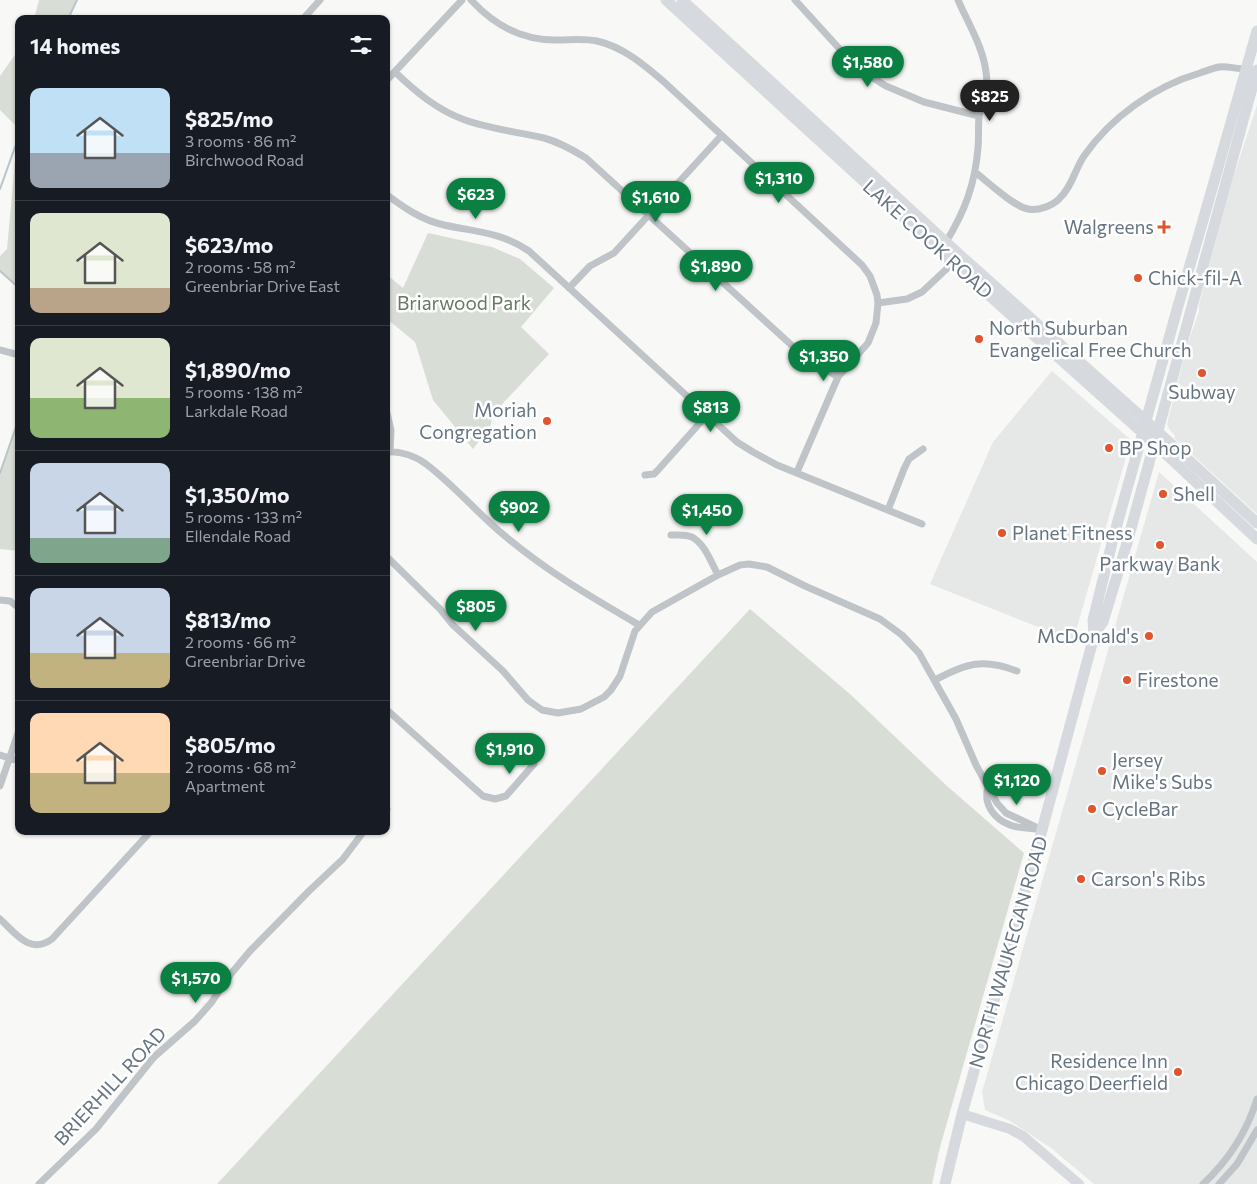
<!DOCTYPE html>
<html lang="en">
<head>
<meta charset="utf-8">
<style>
	:root { --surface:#171b24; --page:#20242c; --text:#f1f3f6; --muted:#9ea1a6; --line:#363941; --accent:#0b8043 }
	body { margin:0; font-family:Commissioner,sans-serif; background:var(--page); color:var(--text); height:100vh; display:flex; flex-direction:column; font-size:19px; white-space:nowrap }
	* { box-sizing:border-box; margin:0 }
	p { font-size:16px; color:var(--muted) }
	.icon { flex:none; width:28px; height:28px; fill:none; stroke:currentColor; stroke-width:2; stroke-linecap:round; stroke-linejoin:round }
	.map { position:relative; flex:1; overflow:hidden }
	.drawer { position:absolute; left:15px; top:15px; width:375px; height:820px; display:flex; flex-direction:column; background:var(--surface); border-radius:10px; box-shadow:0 1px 4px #0004 }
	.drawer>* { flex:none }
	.price { position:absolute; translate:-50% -42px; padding:0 11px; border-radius:18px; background:var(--accent); color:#fff; font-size:16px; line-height:32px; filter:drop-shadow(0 1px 2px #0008) }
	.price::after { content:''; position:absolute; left:50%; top:30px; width:15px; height:11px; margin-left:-8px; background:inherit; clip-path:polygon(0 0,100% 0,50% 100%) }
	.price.current { background:#222; color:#fff }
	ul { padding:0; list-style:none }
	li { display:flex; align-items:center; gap:15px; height:125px; padding:0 15px }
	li+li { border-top:1px solid var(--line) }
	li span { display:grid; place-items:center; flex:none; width:140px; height:100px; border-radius:10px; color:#555 }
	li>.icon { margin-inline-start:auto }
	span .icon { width:60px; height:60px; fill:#fffc; stroke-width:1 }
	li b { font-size:21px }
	h2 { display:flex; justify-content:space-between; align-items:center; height:60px; padding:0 15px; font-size:21px }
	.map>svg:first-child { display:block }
</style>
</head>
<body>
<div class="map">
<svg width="1257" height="1184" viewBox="0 0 1257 1184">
	<rect width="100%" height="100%" fill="#f8f8f6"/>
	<!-- built -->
	<path fill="#e6e7e7" d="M1257 105V514L1174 438 1175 436 1169 429 1167 424 1187 346 1199 311V305L1203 289 1233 178Z
		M1052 371 1131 440 1073 641 930 584 993 442Z
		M1159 472 1257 562V1184H1094L1051 1148 1010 1121 985 1110 982 1092Z"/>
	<!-- green -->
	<path fill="#d8ddd5" d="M39 0H76L68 19H34Z
		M19 49V129L0 110V76Z
		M19 139V288L0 271V256L7 249 16 150Z
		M428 233 492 247 520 259 554 288 521 327 549 354 493 414 490 427 473 449 433 400 415 342 386 318V274L403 288Z
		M19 417V551L0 549V473Z
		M750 609 851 695 947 786 1024 853 940 1147 932 1184H217Z"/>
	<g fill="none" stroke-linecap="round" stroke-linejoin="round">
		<!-- stream -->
		<path stroke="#b9c5c9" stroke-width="2" d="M68 19 77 0
			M0 189 19 136
			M0 271 19 288
			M0 473 19 418"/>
		<!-- street -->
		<path stroke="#bfc4c8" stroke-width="7" d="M471 0C493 24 521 40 555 40 570 40 583 38 597 41 623 47 643 64 663 81L862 265 870 276 877 295 878 303 876 323 868 343 838 377 797 472
			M795 0 857 68 886 86 924 102 979 116
			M303 19 320 0
			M395 72C416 92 437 110 465 120 490 129 518 132 544 138 559 142 573 150 586 158L798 351 838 377
			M386 81 462 0
			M975 172C987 181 1014 207 1028 209 1038 211 1052 206 1059 199 1072 187 1075 169 1084 156 1111 117 1155 86 1200 73 1206 71 1213 68 1219 67 1227 66 1237 69 1246 69
			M386 194C404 208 422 220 444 225 476 232 501 232 529 251L737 442 753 452 777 465 922 524
			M946 242C965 211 975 184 978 148 979 138 978 127 979 117 981 102 989 88 986 72 983 47 968 23 958 0
			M569 288 590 266 614 253 721 136
			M878 303 907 299 922 292 954 262
			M0 350 19 355
			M386 409 391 430 390 452
			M386 452C400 451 415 456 426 464 454 485 478 514 505 536 548 572 591 597 639 625
			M645 475 654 474 658 470 707 415
			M888 510 904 469 909 459 923 449
			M671 535C678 535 686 534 692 537 705 544 711 562 718 575
			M386 556 440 609 453 625 503 671 528 700 542 710 558 713 581 709 604 697 611 690 620 676 635 631 652 612 718 575 740 565 749 564 767 567 805 586 880 619 902 635 919 653 956 719 976 765 997 803 1006 813 1042 830
			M0 600 10 601 19 608
			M935 680C967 663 983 658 1017 671
			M386 709 483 796 495 799 506 796 534 764
			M0 755 19 761
			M0 786 19 730
			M988 787C983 804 994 819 1010 825 1017 828 1027 828 1035 829
			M386 810 387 809
			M0 919C16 934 30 955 52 939L151 831
			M39 1184 96 1129 154 1057 195 1021 211 1003 230 975 250 951 309 891 343 859 364 831
			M1203 1184C1228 1161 1247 1131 1257 1099
			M1219 1184 1237 1164 1257 1130"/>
		<!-- secondary -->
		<path stroke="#d6dade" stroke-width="10" d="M962 1114 1010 1129 1023 1136 1079 1184"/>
		<!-- primary -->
		<path stroke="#d6dade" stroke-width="11" d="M666 0 953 263 1154 443 1257 539
			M682 0 961 256 1146 421 1257 523
			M1094 634 1103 622 1127 543 1257 70
			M945 1184 962 1114 1042 830 1093 640 1094 634 1093 620 1113 539 1178 306 1202 224 1257 31"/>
	</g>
	<!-- markers -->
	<g fill="#e0542e" stroke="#fff" stroke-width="2">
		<path d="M1161.5 219.5h5v5h5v5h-5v5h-5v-5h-5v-5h5z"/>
		<circle cx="1138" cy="278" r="5"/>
		<circle cx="979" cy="339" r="5"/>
		<circle cx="1202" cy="373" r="5"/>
		<circle cx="547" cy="421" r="5"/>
		<circle cx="1109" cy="448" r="5"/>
		<circle cx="1163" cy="494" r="5"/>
		<circle cx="1002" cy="533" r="5"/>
		<circle cx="1160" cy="545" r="5"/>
		<circle cx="1149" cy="636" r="5"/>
		<circle cx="1127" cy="680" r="5"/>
		<circle cx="1102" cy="771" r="5"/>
		<circle cx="1092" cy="809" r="5"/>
		<circle cx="1081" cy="879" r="5"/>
		<circle cx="1178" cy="1072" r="5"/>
	</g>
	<g text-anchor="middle" stroke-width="5" stroke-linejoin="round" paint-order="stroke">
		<!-- poi labels -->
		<g font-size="19" fill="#647480" stroke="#fff" text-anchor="start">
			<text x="1154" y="234" text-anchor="end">Walgreens</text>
			<text x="1148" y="285">Chick-fil-A</text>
			<text x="989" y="335">North Suburban<tspan x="989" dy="22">Evangelical Free Church</tspan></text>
			<text x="1202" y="399" text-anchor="middle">Subway</text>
			<text x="537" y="417" text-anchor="end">Moriah<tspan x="537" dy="22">Congregation</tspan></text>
			<text x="1119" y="455">BP Shop</text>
			<text x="1173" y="501">Shell</text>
			<text x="1012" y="540">Planet Fitness</text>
			<text x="1160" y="571" text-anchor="middle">Parkway Bank</text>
			<text x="1139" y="643" text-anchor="end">McDonald's</text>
			<text x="1137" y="687">Firestone</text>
			<text x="1112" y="767">Jersey<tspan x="1112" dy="22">Mike's Subs</tspan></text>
			<text x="1102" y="816">CycleBar</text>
			<text x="1091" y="886">Carson's Ribs</text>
			<text x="1168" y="1068" text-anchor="end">Residence Inn<tspan x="1168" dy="22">Chicago Deerfield</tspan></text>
		</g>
		<!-- street labels -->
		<g font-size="19" fill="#647480" stroke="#fff">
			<text transform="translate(928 239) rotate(42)" y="7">LAKE COOK ROAD</text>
			<text transform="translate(1008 952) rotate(-74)" y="7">NORTH WAUKEGAN ROAD</text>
			<text transform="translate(110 1086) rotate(-47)" y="7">BRIERHILL ROAD</text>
		</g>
		<!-- park labels -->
		<g font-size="19" fill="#677863" stroke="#fff">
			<text x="464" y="310">Briarwood Park</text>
		</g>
	</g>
</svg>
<b class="price" style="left:868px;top:88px">$1,580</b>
<b class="price current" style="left:990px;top:122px">$825</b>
<b class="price" style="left:779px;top:204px">$1,310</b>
<b class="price" style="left:476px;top:220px">$623</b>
<b class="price" style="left:656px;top:223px">$1,610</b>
<b class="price" style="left:716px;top:292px">$1,890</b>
<b class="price" style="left:824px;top:382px">$1,350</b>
<b class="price" style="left:711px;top:433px">$813</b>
<b class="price" style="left:519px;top:533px">$902</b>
<b class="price" style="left:707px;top:536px">$1,450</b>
<b class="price" style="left:476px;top:632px">$805</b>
<b class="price" style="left:510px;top:775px">$1,910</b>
<b class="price" style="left:1017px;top:806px">$1,120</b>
<b class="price" style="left:196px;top:1004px">$1,570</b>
<section class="drawer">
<h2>14 homes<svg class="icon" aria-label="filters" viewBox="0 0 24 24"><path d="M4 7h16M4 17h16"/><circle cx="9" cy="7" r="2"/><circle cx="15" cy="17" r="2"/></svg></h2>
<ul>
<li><span style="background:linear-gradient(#bfe0f5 65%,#9aa5b1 0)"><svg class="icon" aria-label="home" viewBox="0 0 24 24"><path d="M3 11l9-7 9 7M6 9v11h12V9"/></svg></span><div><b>$825/mo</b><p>3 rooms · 86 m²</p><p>Birchwood Road</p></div></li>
<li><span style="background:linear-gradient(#dfe7d0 75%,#b9a48a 0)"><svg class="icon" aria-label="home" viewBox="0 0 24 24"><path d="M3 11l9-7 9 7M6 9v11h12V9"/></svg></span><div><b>$623/mo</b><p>2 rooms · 58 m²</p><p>Greenbriar Drive East</p></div></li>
<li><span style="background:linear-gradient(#dfe7d0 60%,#8fb573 0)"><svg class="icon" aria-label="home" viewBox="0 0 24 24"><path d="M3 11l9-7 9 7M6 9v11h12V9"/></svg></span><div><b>$1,890/mo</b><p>5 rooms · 138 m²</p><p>Larkdale Road</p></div></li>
<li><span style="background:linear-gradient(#c9d6e8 75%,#7fa58c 0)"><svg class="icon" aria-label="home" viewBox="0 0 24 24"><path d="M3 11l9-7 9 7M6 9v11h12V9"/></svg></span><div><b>$1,350/mo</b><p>5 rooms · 133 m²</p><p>Ellendale Road</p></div></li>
<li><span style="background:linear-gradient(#c9d6e8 65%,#c2b280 0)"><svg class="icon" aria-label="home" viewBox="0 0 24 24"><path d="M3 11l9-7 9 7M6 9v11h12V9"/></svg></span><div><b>$813/mo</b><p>2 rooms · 66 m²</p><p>Greenbriar Drive</p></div></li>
<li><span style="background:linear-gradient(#ffd9b3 60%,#c2b280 0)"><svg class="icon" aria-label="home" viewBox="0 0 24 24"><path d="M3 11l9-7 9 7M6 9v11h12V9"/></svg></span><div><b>$805/mo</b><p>2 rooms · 68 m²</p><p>Apartment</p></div></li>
</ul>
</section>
</div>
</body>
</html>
